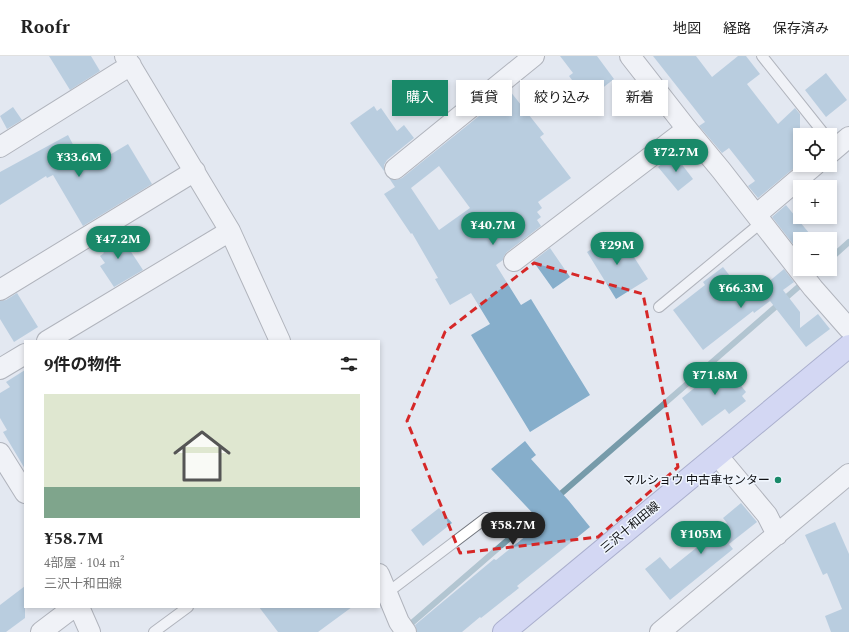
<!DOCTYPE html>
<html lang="ja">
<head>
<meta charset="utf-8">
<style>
	:root { --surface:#fff; --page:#f2f2f2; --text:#222; --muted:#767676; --line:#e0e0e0; --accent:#198969 }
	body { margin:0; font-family:Spectral,"Noto Sans JP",serif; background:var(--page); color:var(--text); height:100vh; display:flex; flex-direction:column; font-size:15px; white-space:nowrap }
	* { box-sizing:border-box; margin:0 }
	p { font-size:13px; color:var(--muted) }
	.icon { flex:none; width:22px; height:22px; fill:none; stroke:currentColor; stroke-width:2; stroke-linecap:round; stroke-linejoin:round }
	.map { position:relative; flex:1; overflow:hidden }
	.side { position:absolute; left:24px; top:284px; width:356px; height:268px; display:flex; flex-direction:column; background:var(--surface); border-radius:0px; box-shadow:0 2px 6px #0003 }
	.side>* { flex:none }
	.banner { position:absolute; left:392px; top:24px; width:380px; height:36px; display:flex; gap:8px }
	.controls { position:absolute; left:793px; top:72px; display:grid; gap:8px }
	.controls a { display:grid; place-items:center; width:44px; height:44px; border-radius:0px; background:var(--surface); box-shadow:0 2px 6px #0003; font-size:20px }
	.price { position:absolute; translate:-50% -34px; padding:0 9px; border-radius:14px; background:var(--accent); color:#fff; font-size:13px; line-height:26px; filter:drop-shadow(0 1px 2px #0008) }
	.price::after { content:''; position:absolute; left:50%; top:24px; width:12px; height:9px; margin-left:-6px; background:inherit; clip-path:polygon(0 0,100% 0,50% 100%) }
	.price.current { background:#222; color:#fff }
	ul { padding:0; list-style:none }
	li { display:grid; align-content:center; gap:8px; height:212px; padding:0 20px }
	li+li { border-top:1px solid var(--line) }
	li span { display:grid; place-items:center; height:124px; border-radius:0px; color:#555 }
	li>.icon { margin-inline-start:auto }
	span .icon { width:72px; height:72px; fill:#fffc; stroke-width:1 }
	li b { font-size:17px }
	h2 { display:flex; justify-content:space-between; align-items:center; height:48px; padding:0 20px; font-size:17px }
	.pill { padding:0 14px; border-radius:0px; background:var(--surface); box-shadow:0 2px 6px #0003; font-size:14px; line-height:36px }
	.pill.current { background:var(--accent); color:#fff }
	header { display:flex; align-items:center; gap:24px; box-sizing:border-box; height:56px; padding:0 20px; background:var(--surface); border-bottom:1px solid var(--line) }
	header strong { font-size:19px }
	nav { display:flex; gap:22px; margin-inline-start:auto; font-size:14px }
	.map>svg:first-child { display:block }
</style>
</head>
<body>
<header>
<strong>Roofr</strong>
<nav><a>地図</a><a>経路</a><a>保存済み</a></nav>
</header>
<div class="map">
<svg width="849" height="576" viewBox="0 0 849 576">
	<rect width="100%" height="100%" fill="#e3e8f1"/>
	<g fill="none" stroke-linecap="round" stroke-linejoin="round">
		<!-- stream -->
		<path stroke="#779baa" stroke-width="6" d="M830 203 849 186
			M556 442 819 213
			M406 572 541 455"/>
	</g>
	<!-- building -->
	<path fill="#86aecb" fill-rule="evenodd" d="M49 0H91L100 15 70 34Z
		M560 0H597L614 23 587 44 569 20 573 17Z
		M653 0H696L712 21 738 0H746L760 18 747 28 778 68 795 52 800 58V107L758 142 748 130 755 125 729 92 722 97 699 70 705 66Z
		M826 17 847 44 826 61 805 34Z
		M510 35 544 78 540 81 571 122 538 146 542 152 537 156 541 161 537 164 541 170 507 196 504 200 503 204 496 209 521 249 531 243 590 339 530 376 471 279 490 268 471 237 450 249 435 223 438 222 412 177 411 178 384 138 395 131 389 122 396 124 402 122ZM439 110 470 152 439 174 411 132Z
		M374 50 377 55 381 52 397 75 404 69 414 82 387 104 384 109V115L350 67Z
		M13 51 22 64 7 73 0 60Z
		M68 79 86 113 128 88 152 128 83 170 53 119 47 122 46 120 0 149V116Z
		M674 98 693 123 678 135 658 111Z
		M786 149 814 183H800V197L772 161Z
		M118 176 143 214 114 231 100 210 105 207 100 200 104 197 98 188Z
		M618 176 648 223 616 243 587 196Z
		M550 192 570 221 553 233 533 205Z
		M723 211 748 243 784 213 794 226 783 234 800 256V272L818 258 830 273 806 291 770 245 754 257 753 255 703 294 673 254 705 229 703 226Z
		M17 237 38 271 14 286 0 263V245L6 244Z
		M724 308 746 336 742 340 746 345 729 358 725 353 702 370 682 342Z
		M25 314V413L3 376 7 374 0 362V337L10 331 6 326Z
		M525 385 536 399 531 403 569 445 590 471 517 530 519 532 481 562 480 561 462 576H417L415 569 494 503 496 504 542 467 491 413Z
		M741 447 757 466 729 488 733 493 670 544 645 513 660 501 670 513 727 467 723 462Z
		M439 452 452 467 423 490 411 474Z
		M835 466 849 498V576H831L825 560 842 553 827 517 823 519 805 479Z
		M25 530V562L6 576H0V549Z
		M259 551H352L318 576H278Z"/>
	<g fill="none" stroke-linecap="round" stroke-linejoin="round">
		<!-- lane casing -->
		<g stroke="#72767e" stroke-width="12">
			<path id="lane" d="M762 0 825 79
				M659 251 762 166
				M387 537 486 462
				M154 576 188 551"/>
		</g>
		<!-- street casing -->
		<g stroke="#72767e" stroke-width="22">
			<path id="street" d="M125 0 230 175 280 285
				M630 0 687 73 721 114 813 232 849 273
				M0 91 131 9
				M830 97 849 81
				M395 113 534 0
				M756 159 815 109
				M514 205 687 73
				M0 234 195 115
				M47 285 230 175
				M0 313 25 298
				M0 397 25 437
				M717 399 767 459 777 479
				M379 518 399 566 406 576
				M79 551 90 576
				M41 576 74 551
				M660 576 849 418"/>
		</g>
		<!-- primary casing -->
		<g stroke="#656ba3" stroke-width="24">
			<path id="primary" d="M504 576 849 290"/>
		</g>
		<!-- lane -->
		<use href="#lane" stroke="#fff" stroke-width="10"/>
		<!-- street -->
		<use href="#street" stroke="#fff" stroke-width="20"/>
		<!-- primary -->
		<use href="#primary" stroke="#bec4f7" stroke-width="22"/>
	</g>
	<!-- marked area -->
	<path d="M0 0H849V576H0ZM534 207 643 238 678 411 598 481 460 497 407 365 445 276Z" fill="#e3e8f1" fill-opacity=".55" fill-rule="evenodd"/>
	<path fill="none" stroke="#d62828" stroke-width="3" stroke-dasharray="8 5" stroke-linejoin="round" d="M534 207 643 238 678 411 598 481 460 497 407 365 445 276Z"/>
	<!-- markers -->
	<circle fill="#198969" stroke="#f0f6fe" stroke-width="1.5" cx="778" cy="424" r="4"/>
	<g text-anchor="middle" stroke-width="3" stroke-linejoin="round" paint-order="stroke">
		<!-- poi labels -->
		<g font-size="12" fill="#0f1013" stroke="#f0f6fe" text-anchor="end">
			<text x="770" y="428">マルショウ 中古車センター</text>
		</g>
		<!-- street labels -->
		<g font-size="12" fill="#0f1013" stroke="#f0f6fe">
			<text transform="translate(630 471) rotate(-40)" y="4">三沢十和田線</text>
		</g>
	</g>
</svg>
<div class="controls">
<a><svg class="icon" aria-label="locate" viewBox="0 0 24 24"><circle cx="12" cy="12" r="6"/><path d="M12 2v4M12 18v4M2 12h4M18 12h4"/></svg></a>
<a>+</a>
<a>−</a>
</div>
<b class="price" style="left:676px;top:117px">¥72.7M</b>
<b class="price" style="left:79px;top:122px">¥33.6M</b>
<b class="price" style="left:493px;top:190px">¥40.7M</b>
<b class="price" style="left:118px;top:204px">¥47.2M</b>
<b class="price" style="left:617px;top:210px">¥29M</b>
<b class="price" style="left:741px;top:253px">¥66.3M</b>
<b class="price" style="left:715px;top:340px">¥71.8M</b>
<b class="price current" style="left:513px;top:490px">¥58.7M</b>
<b class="price" style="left:701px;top:499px">¥105M</b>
<div class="banner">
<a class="pill current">購入</a>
<a class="pill">賃貸</a>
<a class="pill">絞り込み</a>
<a class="pill">新着</a>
</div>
<section class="side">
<h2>9件の物件<svg class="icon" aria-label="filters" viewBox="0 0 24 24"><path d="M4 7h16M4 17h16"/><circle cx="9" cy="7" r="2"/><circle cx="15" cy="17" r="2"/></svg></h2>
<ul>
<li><span style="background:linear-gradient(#dfe7d0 75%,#7fa58c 0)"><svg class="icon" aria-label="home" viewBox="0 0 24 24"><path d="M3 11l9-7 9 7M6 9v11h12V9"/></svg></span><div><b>¥58.7M</b><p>4部屋 · 104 m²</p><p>三沢十和田線</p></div></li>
</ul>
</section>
</div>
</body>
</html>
